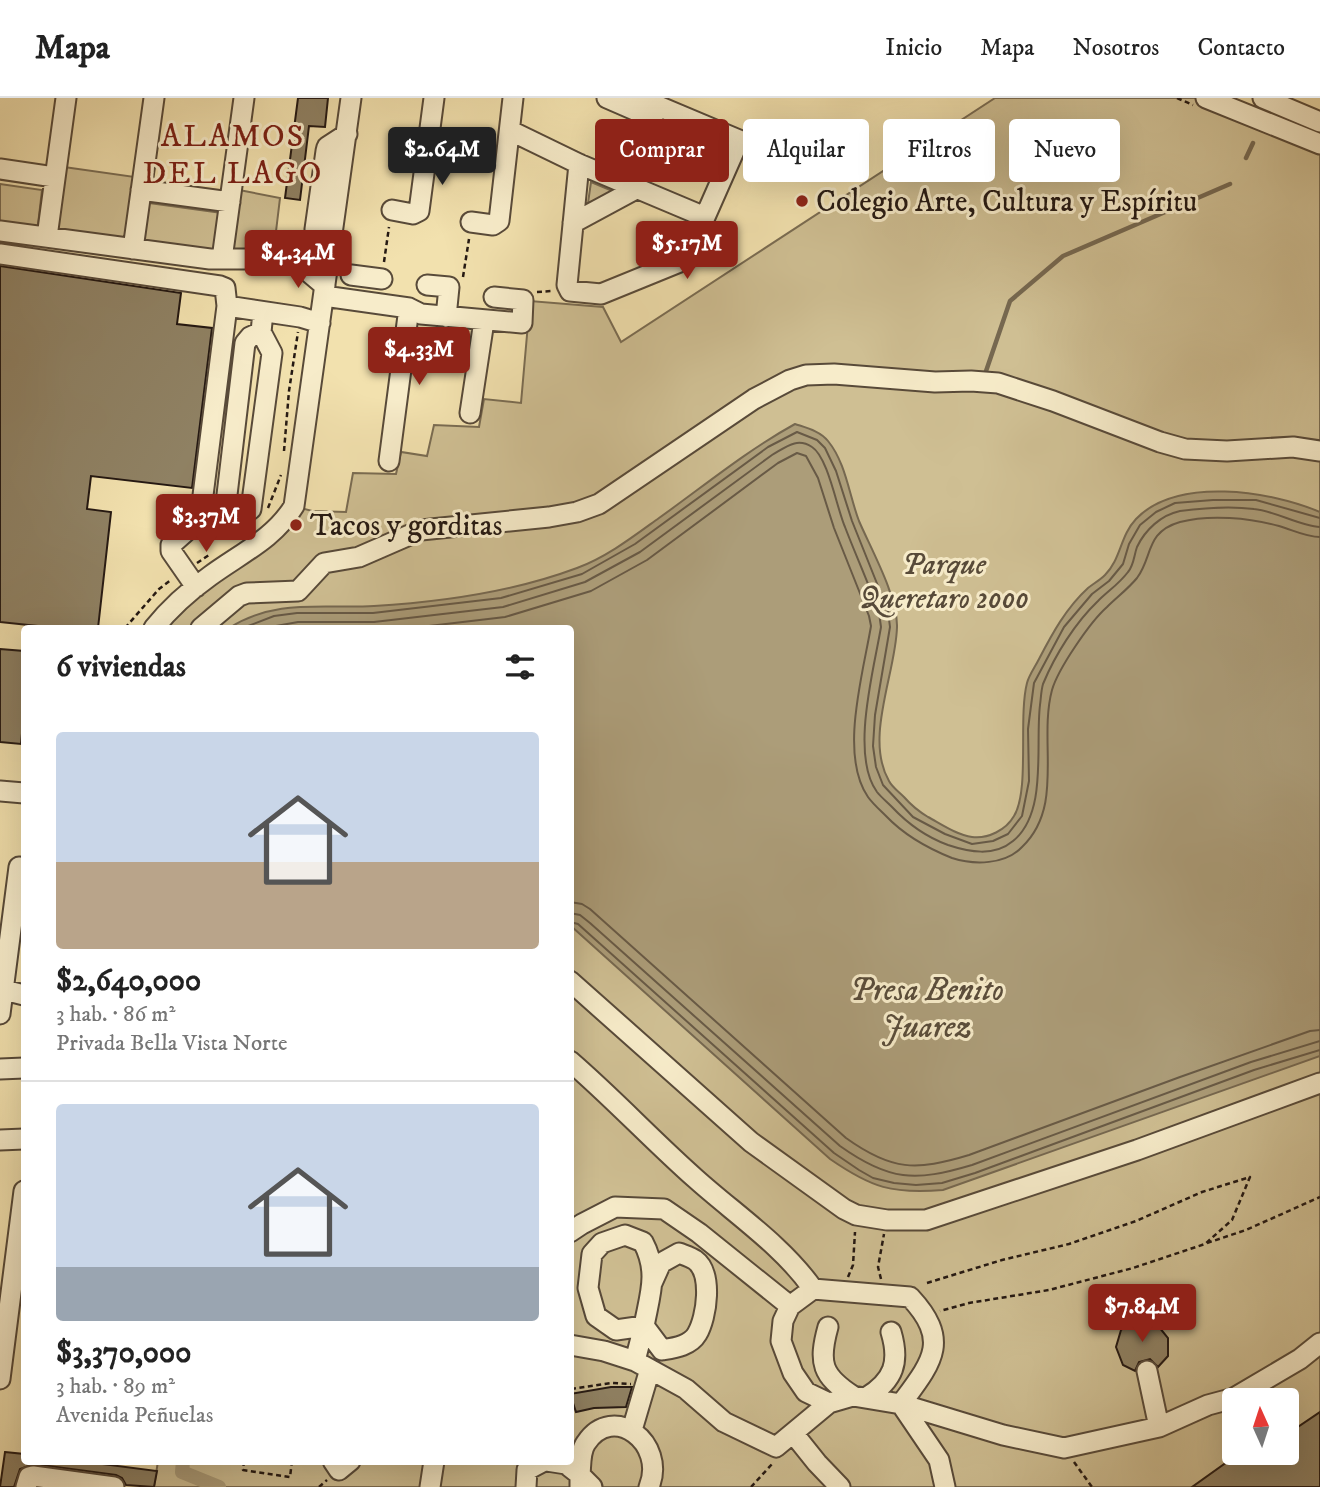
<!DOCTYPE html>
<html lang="es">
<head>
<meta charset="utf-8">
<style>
	:root { --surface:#fff; --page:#f6f6f6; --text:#222; --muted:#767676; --line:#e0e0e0; --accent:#8f2418 }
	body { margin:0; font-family:"IM FELL DW Pica",serif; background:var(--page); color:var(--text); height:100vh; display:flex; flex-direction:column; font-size:26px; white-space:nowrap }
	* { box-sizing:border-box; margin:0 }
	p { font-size:23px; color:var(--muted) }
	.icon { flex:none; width:38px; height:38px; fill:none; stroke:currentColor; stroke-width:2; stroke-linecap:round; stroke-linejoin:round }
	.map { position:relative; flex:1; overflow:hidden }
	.side { position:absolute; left:21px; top:527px; width:553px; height:840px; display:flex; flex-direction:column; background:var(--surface); border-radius:7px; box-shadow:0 7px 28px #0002 }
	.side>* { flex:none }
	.banner { position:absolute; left:595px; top:21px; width:620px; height:63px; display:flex; gap:14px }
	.needle { width:46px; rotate:357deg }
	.fabs { position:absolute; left:1222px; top:1290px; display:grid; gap:14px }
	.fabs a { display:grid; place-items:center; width:77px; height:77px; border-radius:7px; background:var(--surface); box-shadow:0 7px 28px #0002; font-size:35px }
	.price { position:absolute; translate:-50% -60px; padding:0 16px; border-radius:7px; background:var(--accent); color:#fff; font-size:23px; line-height:46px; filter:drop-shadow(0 2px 4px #0008) }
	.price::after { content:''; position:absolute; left:50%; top:42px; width:21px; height:16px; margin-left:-10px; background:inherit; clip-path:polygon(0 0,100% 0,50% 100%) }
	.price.selected { background:#222; color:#fff }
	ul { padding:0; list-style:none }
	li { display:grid; align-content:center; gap:14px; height:371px; padding:0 35px }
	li+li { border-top:2px solid var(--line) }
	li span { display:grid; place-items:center; height:217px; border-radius:7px; color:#555 }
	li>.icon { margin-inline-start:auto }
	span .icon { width:126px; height:126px; fill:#fffc; stroke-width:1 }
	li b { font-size:30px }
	h2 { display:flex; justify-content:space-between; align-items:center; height:84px; padding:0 35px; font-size:30px }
	.tag { padding:0 24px; border-radius:7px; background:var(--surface); box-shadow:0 7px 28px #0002; font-size:24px; line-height:63px }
	.tag.selected { background:var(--accent); color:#fff }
	header { display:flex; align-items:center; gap:42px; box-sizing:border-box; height:98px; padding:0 35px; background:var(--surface); border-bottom:2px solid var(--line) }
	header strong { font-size:33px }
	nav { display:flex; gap:38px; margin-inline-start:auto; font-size:24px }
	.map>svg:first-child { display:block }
</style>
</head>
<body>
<header>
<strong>Mapa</strong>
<nav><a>Inicio</a><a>Mapa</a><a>Nosotros</a><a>Contacto</a></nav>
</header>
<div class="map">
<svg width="1320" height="1389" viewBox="0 0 1320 1389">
	<rect width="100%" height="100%" fill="#f2e1ae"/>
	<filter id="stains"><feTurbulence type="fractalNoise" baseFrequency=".00286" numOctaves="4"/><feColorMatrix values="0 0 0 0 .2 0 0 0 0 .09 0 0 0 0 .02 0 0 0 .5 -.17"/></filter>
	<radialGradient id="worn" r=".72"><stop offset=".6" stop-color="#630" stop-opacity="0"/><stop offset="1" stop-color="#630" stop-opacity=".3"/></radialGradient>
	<!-- green -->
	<path fill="#cfbf93" stroke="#7a6c52" stroke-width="2" fill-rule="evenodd" d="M995 0H1205L1320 46V1389H154L158 1363H570V530H154L294 408 312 413 346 414 353 375 396 376 401 354 427 358 434 327 479 329 484 301 521 305 530 203 603 209 621 244ZM1234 1302H1286V1354H1234Z
		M57 68 142 80 141 104 222 115 214 157 48 138Z
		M591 84 615 94 588 105Z
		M0 86 42 92 37 135 0 130Z
		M234 91 280 100 274 150 226 158Z"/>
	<!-- water -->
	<path fill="#ac9d79" stroke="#766850" stroke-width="2" d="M795 326C807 330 820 333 828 343 846 365 849 397 859 423 871 451 898 499 897 529 896 575 864 640 889 683 892 689 899 694 904 699 911 707 918 713 928 719 941 726 957 737 972 739 988 741 1006 732 1014 718 1030 692 1018 620 1027 585 1029 577 1035 569 1039 561 1052 536 1066 510 1088 490 1093 486 1100 482 1105 477 1121 461 1120 438 1136 421 1177 378 1271 393 1320 414V958L943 1092C892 1096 872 1090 830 1061L571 828 570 530H229C277 500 321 511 374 508 442 504 513 494 577 470 607 459 634 438 659 420 704 388 746 353 795 326Z"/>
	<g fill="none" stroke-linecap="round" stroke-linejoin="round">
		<!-- shore -->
		<path stroke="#685a46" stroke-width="2" d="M243 530 274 518 297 515H373L501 500 582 476 635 446 768 349 797 334 817 342 825 350 836 373 852 423 888 513 890 529 875 617 873 648 876 669 883 687 913 719 945 736 972 746 993 743 1008 736 1022 718 1029 683 1028 631 1034 585 1064 529 1092 496 1109 483 1123 466 1129 446 1140 427 1156 414 1175 405 1213 402H1256L1320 420
			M265 530 298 524H374L503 509 585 484 640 454 772 357C786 349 797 339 812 349 828 359 837 411 845 429 856 458 869 486 879 515L881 529C874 571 850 657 877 694 881 699 887 704 892 709 908 726 926 739 948 747 969 754 994 759 1013 743 1048 715 1035 647 1040 607 1041 600 1041 593 1043 586 1055 557 1075 525 1098 503 1108 493 1119 486 1128 474 1134 467 1134 457 1137 449 1145 432 1161 417 1180 413 1203 410 1231 408 1254 411 1275 413 1300 428 1320 429
			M412 530 505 519 591 493 647 462 778 365 797 355 806 358 818 380 834 430 869 518 871 528C863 576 839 657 868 699 873 706 880 712 886 718 905 738 927 750 952 760 974 767 1005 767 1022 749 1065 708 1038 644 1052 592 1058 571 1090 524 1107 509 1117 499 1128 491 1137 480 1153 459 1145 434 1180 424 1210 416 1250 420 1279 428 1293 432 1306 439 1320 439
			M570 804 582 806 590 811 846 1040C892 1073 916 1073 969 1057L1180 979 1310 933 1320 932
			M570 815 580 817 590 825 840 1048C889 1083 915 1084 972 1067L1251 964 1320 943
			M570 824 578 826 834 1055 859 1072 873 1080 894 1085 916 1087 942 1085 975 1075 1254 972 1320 952"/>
		<!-- stream -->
		<path stroke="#766850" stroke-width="4.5" d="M1246 60 1253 45
			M984 279 1010 203 1063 158 1230 86"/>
		<!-- canal -->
		<path stroke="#ac9d79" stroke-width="14" d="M183 1363 182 1374 219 1389"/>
	</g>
	<!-- building -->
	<path fill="#8f8163" stroke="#241812" stroke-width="2" d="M298 0H328L325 29 309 28 300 102 285 100Z
		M0 168 181 195 177 226 212 230 192 390 91 378 87 411 111 414 98 530H57L0 524Z
		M0 551 24 553V614L21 646 0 644Z
		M1135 1222 1155 1224 1168 1240V1258L1158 1269 1150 1261 1139 1264 1135 1273 1123 1267 1116 1249 1121 1232Z
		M611 1289H632L626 1309 594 1310 576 1314 570 1296Z
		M1320 1314V1389H1192L1241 1354H1245L1250 1362 1262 1354H1286V1337Z
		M5 1354 24 1356V1363H79L157 1373 154 1389 126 1387 122 1380 116 1377 34 1366 20 1371 14 1389H0Z"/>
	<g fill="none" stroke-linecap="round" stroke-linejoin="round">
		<!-- minor casing -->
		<g stroke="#584a39" stroke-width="23">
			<path id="minor" d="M607 0 653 20
				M1206 0 1320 46
				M1263 0 1320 24
				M511 33 579 66 705 119
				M579 66 567 187 570 193 601 196 687 161 692 157 705 119 739 42 639 0
				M0 71 54 79
				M141 92 230 104
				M392 112 413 116 419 113 434 0
				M471 124 493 127 499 123 513 0
				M573 125 636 91
				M0 133 210 161H263L290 165 306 172 325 188
				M47 139 66 0
				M332 140 315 131 326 53 327 49 347 36
				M133 151 154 0
				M0 156 220 188 225 190 227 208
				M269 159 332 140
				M222 161 244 0
				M351 177 382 181
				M427 187 449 189 446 219
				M324 198 409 210 421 216 522 225 523 202 494 199
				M470 315 484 223
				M389 363 409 210
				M200 421 236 422 251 411 272 255 261 234 263 214
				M224 422 245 245 250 239 261 234
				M196 489 171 453V447L200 421 227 208 300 219 320 225
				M154 530C170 510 189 493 210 478 240 456 275 440 294 408L351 0
				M201 530 239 498 247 495 298 493 324 465 359 459 421 432 549 419 577 414 599 406 754 301 790 282 806 277 834 276 935 284 971 283 998 285 1053 303 1160 344 1185 351 1227 353 1293 349 1320 353
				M0 693 24 695
				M570 883 751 1044 844 1111 856 1117 887 1122H926L1137 1052 1320 985
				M0 891 24 897
				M0 916 19 769
				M570 963C614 1001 653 1043 696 1081 735 1116 783 1148 813 1191
				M0 971 24 970
				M0 1042 24 1041
				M570 1134 582 1126 615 1109 664 1111 699 1135 790 1208
				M813 1191 910 1199C951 1243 932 1264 901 1306L853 1298 829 1305 806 1294 793 1275 781 1243 783 1223 790 1208Z
				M828 1229C818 1265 822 1278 853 1298
				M570 1247 604 1253 635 1263 686 1291 724 1324 776 1349 829 1305
				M635 1263 644 1228 616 1232 596 1218 588 1190 592 1156 602 1145 625 1137 643 1144C659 1174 650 1196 644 1228L662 1252C674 1250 690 1248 697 1236 707 1219 713 1175 695 1162 691 1159 684 1157 679 1155L661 1165 652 1185
				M1147 1273 1159 1329
				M0 1281 24 1093
				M867 1299C894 1282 900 1264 891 1234
				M901 1306 1003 1337 1064 1350 1159 1329 1208 1307 1234 1300 1300 1261 1320 1245
				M901 1306 939 1362 945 1389
				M632 1332 650 1271
				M793 1335 817 1365 840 1389
				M333 1363 339 1372 350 1363
				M547 1363 566 1366 580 1377V1388
				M26 1389 29 1379 33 1378 114 1389
				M430 1389 434 1363
				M526 1389 527 1372 544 1363
				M592 1389 580 1377C581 1368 580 1353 586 1345 613 1304 667 1345 649 1389"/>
		</g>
		<!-- path -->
		<path stroke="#241812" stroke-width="2.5" stroke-dasharray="5 3.5" stroke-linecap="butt" d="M1177 0 1193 7
			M384 164 389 129
			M463 179 469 141
			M537 194 552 193
			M284 353 289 293 298 234
			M268 410 281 377
			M197 465 209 457
			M125 530 159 491 171 482
			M1207 1145 1246 1132 1320 1099
			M848 1179 853 1167 855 1134
			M881 1181 878 1169 884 1136
			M927 1185 1002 1162 1069 1146 1136 1123 1202 1094 1250 1079 1232 1122 1205 1146 1133 1170 1049 1192 969 1205 940 1213
			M571 1291 612 1285 631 1286
			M244 1363 243 1372 290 1379 292 1363
			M1074 1364 1092 1389
			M319 1389 327 1382
			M751 1389 773 1365"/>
		<!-- minor -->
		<use href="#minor" stroke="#f7ecca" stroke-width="19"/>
	</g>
	<!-- markers -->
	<g fill="#8f2418" stroke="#f7ecca" stroke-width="2.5">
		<circle cx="802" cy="103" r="7"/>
		<circle cx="296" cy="427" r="7"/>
	</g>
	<g text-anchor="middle" stroke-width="6" stroke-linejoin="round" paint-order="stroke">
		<!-- poi labels -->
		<g font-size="30" fill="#241812" stroke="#f7ecca" text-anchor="start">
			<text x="816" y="113">Colegio Arte, Cultura y Espíritu</text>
			<text x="310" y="437">Tacos y gorditas</text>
		</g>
		<!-- park labels -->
		<g font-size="30" font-style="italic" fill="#574a39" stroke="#f7ecca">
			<text x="944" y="476">Parque<tspan x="944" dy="34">Queretaro 2000</tspan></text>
		</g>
		<!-- neighbourhood labels -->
		<g font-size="32" letter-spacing="2" fill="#7a1f14" stroke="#f7ecca">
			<text x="233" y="48">ALAMOS<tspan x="233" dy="37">DEL LAGO</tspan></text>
		</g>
		<!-- water labels -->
		<g font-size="32" font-style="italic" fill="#5a4d3b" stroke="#f7ecca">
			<text x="927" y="902">Presa Benito<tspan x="927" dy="37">Juarez</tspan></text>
		</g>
	</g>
	<rect width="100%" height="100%" filter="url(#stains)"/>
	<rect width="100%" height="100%" fill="url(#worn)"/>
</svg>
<div class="fabs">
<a><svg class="needle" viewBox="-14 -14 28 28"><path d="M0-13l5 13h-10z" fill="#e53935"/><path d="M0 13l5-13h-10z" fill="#767676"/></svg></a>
</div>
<b class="price selected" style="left:442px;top:89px">$2.64M</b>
<b class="price" style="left:687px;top:183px">$5.17M</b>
<b class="price" style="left:298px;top:192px">$4.34M</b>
<b class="price" style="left:419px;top:289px">$4.33M</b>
<b class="price" style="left:206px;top:456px">$3.37M</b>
<b class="price" style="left:1142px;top:1246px">$7.84M</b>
<div class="banner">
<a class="tag selected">Comprar</a>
<a class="tag">Alquilar</a>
<a class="tag">Filtros</a>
<a class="tag">Nuevo</a>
</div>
<section class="side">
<h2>6 viviendas<svg class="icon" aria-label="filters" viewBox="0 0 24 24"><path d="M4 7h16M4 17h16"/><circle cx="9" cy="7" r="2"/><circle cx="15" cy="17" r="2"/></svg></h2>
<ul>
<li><span style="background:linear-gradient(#c9d6e8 60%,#b9a48a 0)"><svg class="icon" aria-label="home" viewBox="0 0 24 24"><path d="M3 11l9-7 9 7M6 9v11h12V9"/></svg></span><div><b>$2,640,000</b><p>3 hab. · 86 m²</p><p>Privada Bella Vista Norte</p></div></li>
<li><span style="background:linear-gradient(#c9d6e8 75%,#9aa5b1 0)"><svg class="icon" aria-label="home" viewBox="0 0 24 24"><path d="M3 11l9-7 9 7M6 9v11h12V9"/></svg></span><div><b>$3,370,000</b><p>3 hab. · 89 m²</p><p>Avenida Peñuelas</p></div></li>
</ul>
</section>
</div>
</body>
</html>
